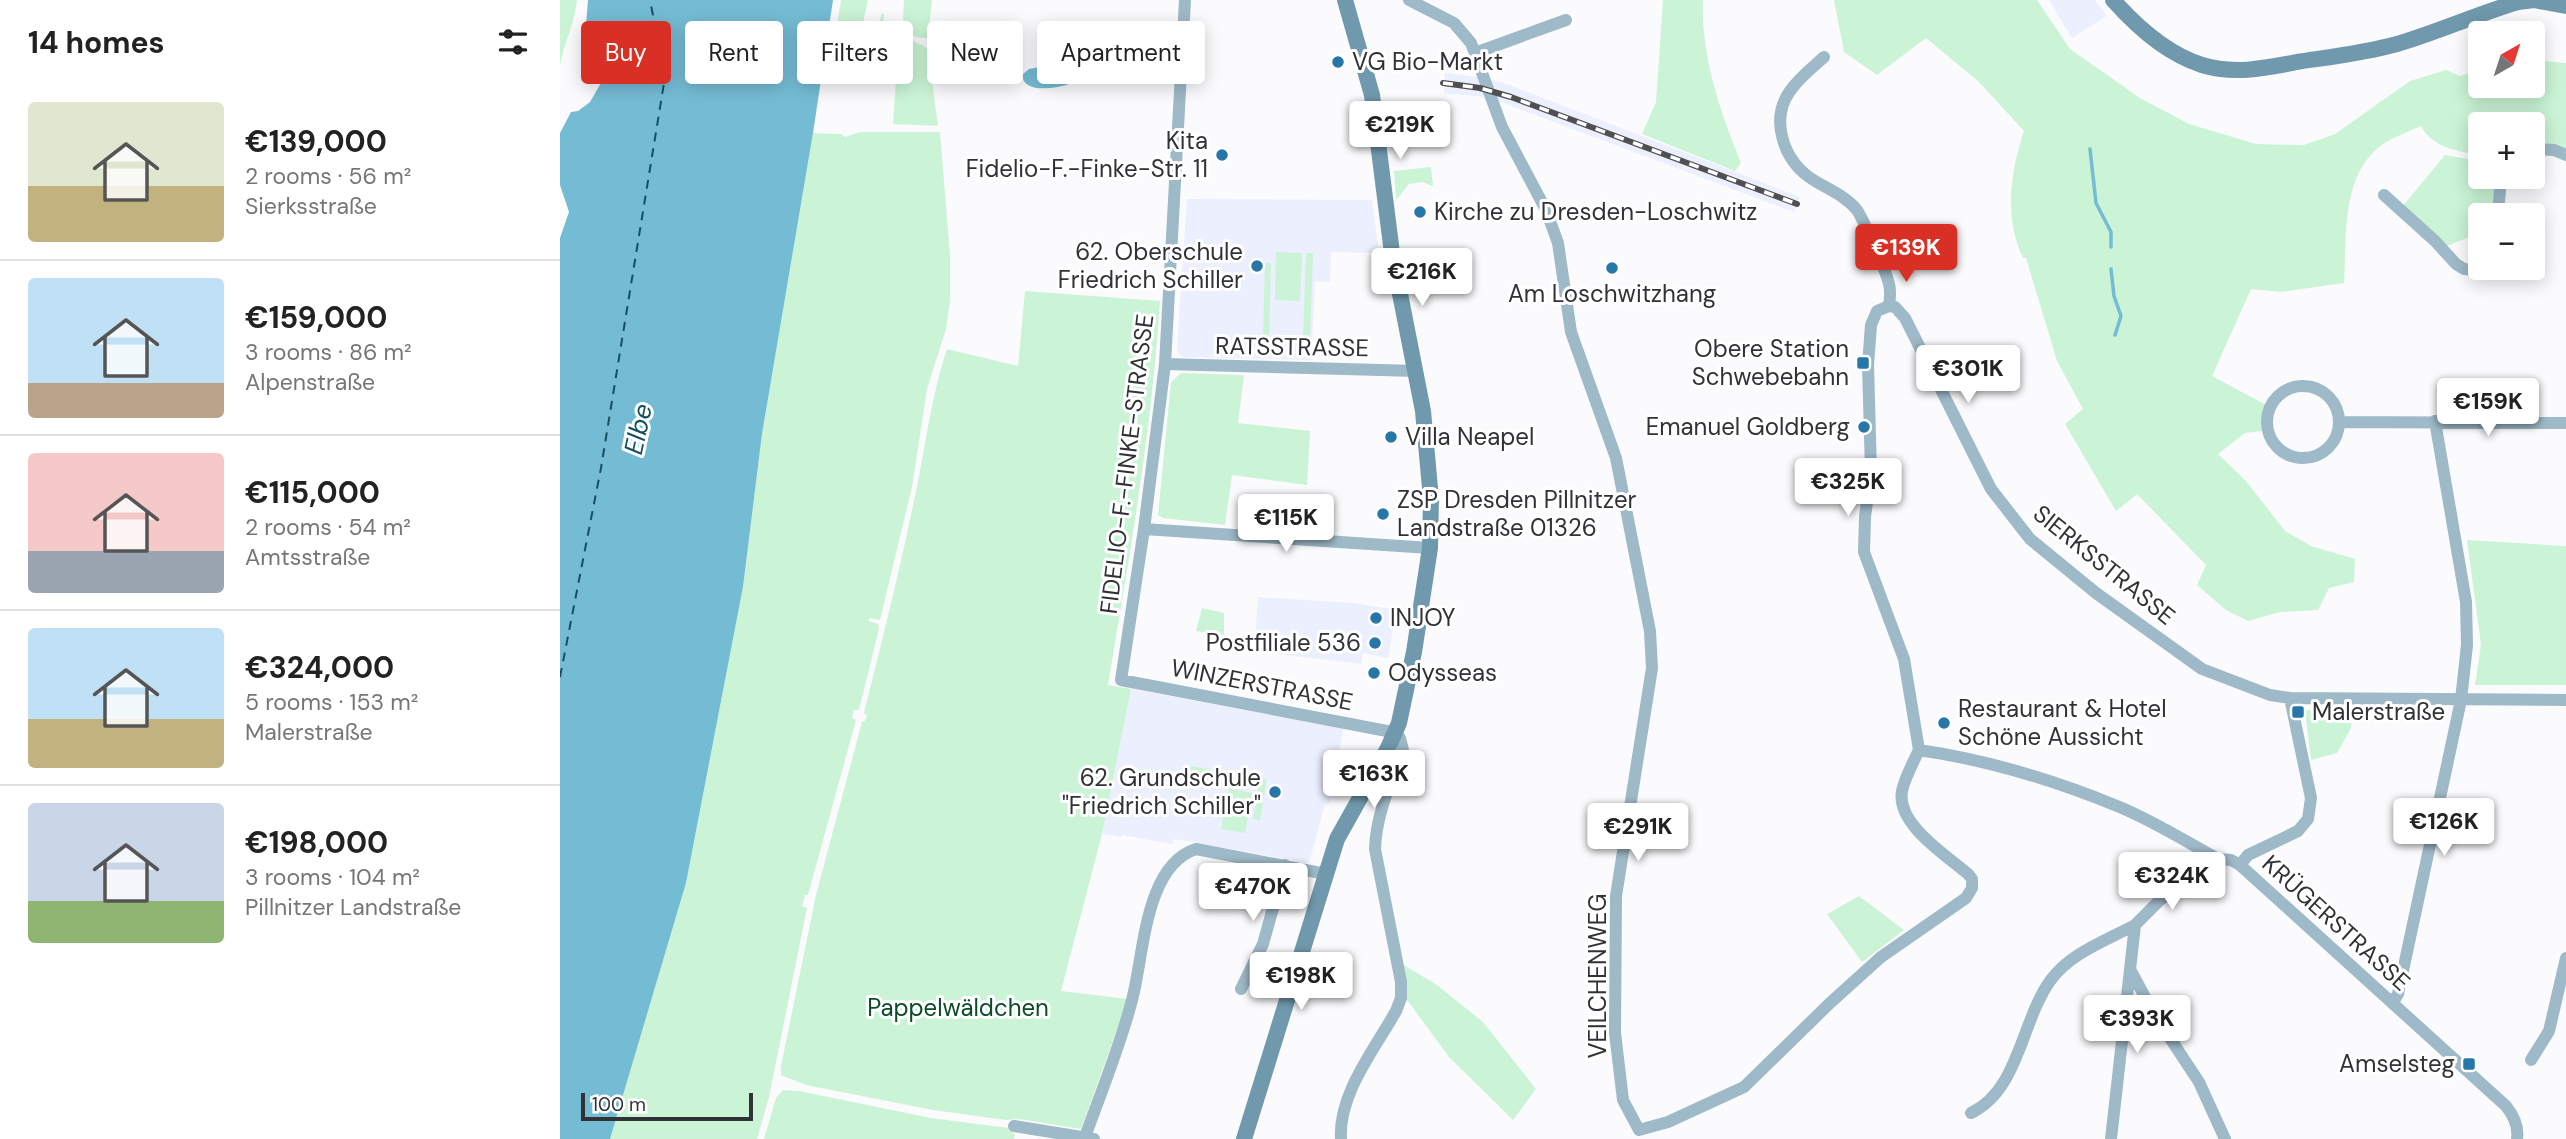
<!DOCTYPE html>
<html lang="en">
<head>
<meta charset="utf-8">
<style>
	:root { --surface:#fff; --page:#f6f6f6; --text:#222; --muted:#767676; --line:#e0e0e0; --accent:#d93025 }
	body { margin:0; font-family:"DM Sans",sans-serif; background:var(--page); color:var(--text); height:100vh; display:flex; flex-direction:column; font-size:26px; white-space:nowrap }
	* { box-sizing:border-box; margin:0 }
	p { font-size:23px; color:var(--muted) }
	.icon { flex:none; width:38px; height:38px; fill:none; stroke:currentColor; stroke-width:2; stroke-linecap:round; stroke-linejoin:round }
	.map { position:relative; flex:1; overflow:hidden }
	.side { display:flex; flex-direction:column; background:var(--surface); width:560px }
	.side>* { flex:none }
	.hud { position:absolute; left:21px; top:21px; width:665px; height:63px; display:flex; gap:14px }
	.needle { width:46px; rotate:39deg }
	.tools { position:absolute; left:1908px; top:21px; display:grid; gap:14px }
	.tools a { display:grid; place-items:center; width:77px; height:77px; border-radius:7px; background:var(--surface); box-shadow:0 4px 18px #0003; font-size:35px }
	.scale { position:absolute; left:21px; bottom:18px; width:172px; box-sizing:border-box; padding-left:7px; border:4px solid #313236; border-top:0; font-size:19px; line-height:24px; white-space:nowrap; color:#313236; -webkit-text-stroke:5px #fff; paint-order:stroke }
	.price { position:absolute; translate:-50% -60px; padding:0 16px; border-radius:7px; background:#fff; color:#222; font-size:23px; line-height:46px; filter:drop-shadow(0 2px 4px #0008) }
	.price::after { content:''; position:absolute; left:50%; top:42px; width:21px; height:16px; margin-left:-10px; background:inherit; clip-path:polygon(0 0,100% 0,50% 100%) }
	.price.on { background:var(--accent); color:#fff }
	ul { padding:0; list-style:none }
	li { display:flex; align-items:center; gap:21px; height:175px; padding:0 28px }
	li+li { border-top:2px solid var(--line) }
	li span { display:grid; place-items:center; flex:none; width:196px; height:140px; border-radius:7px; color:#555 }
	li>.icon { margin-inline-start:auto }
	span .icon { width:84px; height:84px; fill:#fffc; stroke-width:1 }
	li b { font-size:30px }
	h2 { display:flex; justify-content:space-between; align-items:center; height:84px; padding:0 28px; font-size:30px }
	.tag { padding:0 24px; border-radius:7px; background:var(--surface); box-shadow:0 4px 18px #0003; font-size:24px; line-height:63px }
	.tag.on { background:var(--accent); color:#fff }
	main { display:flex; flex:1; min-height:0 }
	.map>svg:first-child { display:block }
</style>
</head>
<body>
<main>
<section class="side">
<h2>14 homes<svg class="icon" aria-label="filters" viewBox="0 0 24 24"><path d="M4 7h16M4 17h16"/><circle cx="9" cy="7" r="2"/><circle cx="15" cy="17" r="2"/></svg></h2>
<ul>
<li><span style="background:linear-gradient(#dfe7d0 60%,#c2b280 0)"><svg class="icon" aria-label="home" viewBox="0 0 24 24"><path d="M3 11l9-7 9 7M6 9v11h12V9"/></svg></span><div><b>€139,000</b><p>2 rooms · 56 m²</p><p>Sierksstraße</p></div></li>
<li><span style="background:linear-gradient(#bfe0f5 75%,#b9a48a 0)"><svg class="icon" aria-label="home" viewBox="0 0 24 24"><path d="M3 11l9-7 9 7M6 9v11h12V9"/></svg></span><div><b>€159,000</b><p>3 rooms · 86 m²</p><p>Alpenstraße</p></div></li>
<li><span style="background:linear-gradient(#f6c9c9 70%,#9aa5b1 0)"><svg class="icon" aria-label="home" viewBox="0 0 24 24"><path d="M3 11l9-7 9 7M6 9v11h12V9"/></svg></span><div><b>€115,000</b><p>2 rooms · 54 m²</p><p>Amtsstraße</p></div></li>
<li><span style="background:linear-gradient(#bfe0f5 65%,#c2b280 0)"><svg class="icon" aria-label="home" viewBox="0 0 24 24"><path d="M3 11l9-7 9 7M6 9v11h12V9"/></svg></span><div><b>€324,000</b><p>5 rooms · 153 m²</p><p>Malerstraße</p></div></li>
<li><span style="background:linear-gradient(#c9d6e8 70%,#8fb573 0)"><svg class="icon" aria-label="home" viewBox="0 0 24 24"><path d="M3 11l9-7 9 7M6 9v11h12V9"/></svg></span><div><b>€198,000</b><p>3 rooms · 104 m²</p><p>Pillnitzer Landstraße</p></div></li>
</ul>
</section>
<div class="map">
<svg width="2006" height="1139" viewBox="0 0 2006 1139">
	<rect width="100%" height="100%" fill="#fbfbfd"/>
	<!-- built -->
	<path fill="#eceffd" d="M1489 0H1535L1547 16 1512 38Z
		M885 73 917 77 944 83 1240 197 1234 212 941 102 924 97 884 93Z
		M627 199 812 200 819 253 771 252 770 282 755 281 751 360 623 357 619 354 617 349Z
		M698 597 794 603 836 610 828 658 803 653 801 664 694 651Z
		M571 689 783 728 770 804H765L749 863 614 839 612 844 562 835 561 837 542 834Z"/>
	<!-- green -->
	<path fill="#caf4d5" d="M0 0H17C15 22 4 43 0 65Z
		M281 0H308C304 19 295 67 277 75L273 71 276 58 273 51Z
		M344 0H372L368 38C339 38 343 23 344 0Z
		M1103 0H1143C1141 58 1160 110 1181 163L1175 171 1082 134 1096 102Z
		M1274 0H1477L1510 49 1580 98 1629 124 1696 144 1744 145 1775 134 1850 81 1886 70 1900 76 1920 70V86H1972V60L2006 63V151L1972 146V124H1920V155C1897 151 1873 148 1861 126 1849 131 1837 136 1826 142 1780 171 1787 236 1784 283L1721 292 1691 289 1652 376 1708 406 1702 420V431L1685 433 1658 454 1686 481 1725 531 1751 546 1795 559 1794 582 1769 588 1758 610 1720 612 1688 621 1666 610 1637 585 1646 565 1577 494 1556 511 1505 424 1523 409 1497 361 1466 258H1463C1444 217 1450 173 1464 131L1419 82 1366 38 1317 75 1284 52Z
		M322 13 324 14 319 75 303 74Z
		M339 35 364 46 368 50 378 126 333 124Z
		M300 132H380L390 255V301L386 329 367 389 352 487 320 620 309 618V621L318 624 319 629 299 710H294L292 718 296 720 248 895H245L242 906 247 908 209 1097 197 1139H50L126 883 183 587 202 434 253 133 281 134 285 137Z
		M1885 155 1920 161V177H1936L1934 215H1920V233L1884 247 1842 207Z
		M871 167 873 186 862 182 849 184 836 200 834 171Z
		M716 252 742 253 740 301 715 300Z
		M746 253H753L750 339H743Z
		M705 263H711L709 339H703Z
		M465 291 600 301C592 430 569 558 548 685L571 689 542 834 501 991 568 999 521 1129 459 1119 446 1120 373 1110 246 1085 221 1075V1066L256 895 302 722 305 721 307 715 304 713C321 644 339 575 353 505 365 453 370 399 387 349L458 366Z
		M621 373 684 375 678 423 750 431 747 485 672 475 665 525 603 518 598 515 611 382Z
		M1907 540 2006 546V685H1915L1921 645Z
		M642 608 664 613V635L636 631Z
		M1792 708 1791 728 1777 753 1751 760 1745 710Z
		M623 765 707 779 700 820 693 819 699 784 622 771Z
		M669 788 692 793 685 833 661 829Z
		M1299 896 1344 930 1302 962 1267 914Z
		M842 964 877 985 923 1022 976 1089 953 1120 889 1057 845 997Z
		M223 1090 239 1091 371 1118 449 1128 455 1135 454 1139H204L216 1098Z"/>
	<!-- water -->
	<path fill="#74bcd4" d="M28 0H273L253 133 202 434 183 587 126 883 50 1139H0V238L9 212 0 185V133L11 112 18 111 30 102 41 83 42 73 38 59 25 38Z
		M490 65 506 68 512 75 507 85C493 88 464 94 462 75L469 69Z"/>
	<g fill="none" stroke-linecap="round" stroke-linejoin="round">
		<!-- stream -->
		<path stroke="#74bcd4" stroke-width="3.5" d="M1530 149 1536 203 1551 232V247
			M1551 269 1554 296 1561 316 1555 335"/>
		<!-- ferry -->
		<path stroke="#145062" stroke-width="2" stroke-dasharray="9 7" stroke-linecap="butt" d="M0 677 41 468 105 77 90 0"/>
		<!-- street -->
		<path stroke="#9eb9c7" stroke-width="12" d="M625 0 605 364 584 529 561 680 827 731 840 738 843 750C831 783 816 814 815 849L841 982V998L836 1011C815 1049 778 1094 781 1139
			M849 0 894 23 911 43 942 127 986 210 998 243 1011 332 1056 458 1090 631 1092 668 1056 896 1055 1033 1063 1100 1079 1130
			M915 53 1006 20
			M1264 57C1252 68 1239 78 1230 91 1210 119 1223 158 1249 177 1264 188 1284 194 1297 210 1304 221 1326 271 1329 284 1331 291 1330 299 1329 306
			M1972 149 1994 150 2006 155
			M1824 195 1875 241 1896 264 1904 269 1914 270 1920 267
			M1938 215 1941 177
			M1329 306 1335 307 1345 318 1431 489 1470 539 1536 593 1642 669 1710 695 1730 698 2006 700
			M1329 306 1317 311 1311 325 1308 365 1311 472 1305 517 1304 552 1344 659 1359 750
			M605 364 857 371
			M1707 422a36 36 0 1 1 72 0a36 36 0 1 1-72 0Z
			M1779 422 2006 423
			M584 529 870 548
			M1359 750C1427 760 1494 780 1557 806 1592 820 1625 841 1658 859L1671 860 1680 865 1946 1106C1954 1116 1959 1126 1957 1139
			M1680 865 1688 855 1738 831 1748 819 1751 798 1730 698
			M1570 969 1594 1014 1639 1082 1665 1139
			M681 989 703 944 725 865
			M1833 1002 1838 994 1901 700 1907 645 1906 602 1875 421
			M1971 1060 1989 1031 2006 958
			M1411 1113C1459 1090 1461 1022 1490 981 1510 953 1545 941 1575 925
			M454 1126 534 1139
			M1079 1130 1108 1122 1184 1087 1270 1003 1321 957 1406 898 1412 888V879L1408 874C1386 855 1336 824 1342 791 1345 777 1353 763 1359 750
			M525 1137C541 1092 560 1047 572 1000 584 956 584 866 636 849L766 874
			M1551 1139 1575 925 1600 900 1658 859"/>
		<!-- secondary -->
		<path stroke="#7099ad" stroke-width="16" d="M1553 0C1577 27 1607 54 1642 65 1674 75 1706 68 1737 62 1770 57 1805 53 1837 44 1878 32 1917 14 1958 2L1974 0 2006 6
			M684 1139 777 839 828 748 839 723 854 652 870 548 871 499 863 411 832 253 812 95 785 0"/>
		<!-- rail casing -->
		<g stroke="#505054" stroke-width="6">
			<path id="rail" d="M883 83 920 88 951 97 1237 204"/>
		</g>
		<!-- rail -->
		<use href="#rail" stroke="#fff" stroke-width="3.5" stroke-dasharray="10" stroke-linecap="butt"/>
	</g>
	<!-- markers -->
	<g fill="#2776a8" stroke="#fff" stroke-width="2.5">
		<circle cx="778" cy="62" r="7"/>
		<circle cx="662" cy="155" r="7"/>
		<circle cx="860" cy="212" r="7"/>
		<circle cx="697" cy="266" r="7"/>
		<circle cx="1052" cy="268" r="7"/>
		<rect x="1296" y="356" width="14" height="14" rx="3.5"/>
		<circle cx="1304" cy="427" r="7"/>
		<circle cx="831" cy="437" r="7"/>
		<circle cx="823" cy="514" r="7"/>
		<circle cx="816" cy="618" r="7"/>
		<circle cx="815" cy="643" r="7"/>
		<circle cx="814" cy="673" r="7"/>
		<rect x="1731" y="705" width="14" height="14" rx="3.5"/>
		<circle cx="1384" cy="723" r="7"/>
		<circle cx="715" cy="792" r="7"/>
		<rect x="1902" y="1057" width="14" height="14" rx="3.5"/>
	</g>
	<g text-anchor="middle" stroke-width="6" stroke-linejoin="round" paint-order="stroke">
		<!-- poi labels -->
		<g font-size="24" fill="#313236" stroke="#fff" text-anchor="start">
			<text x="792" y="70">VG Bio-Markt</text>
			<text x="648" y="149" text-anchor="end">Kita<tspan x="648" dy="28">Fidelio-F.-Finke-Str. 11</tspan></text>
			<text x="874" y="220">Kirche zu Dresden-Loschwitz</text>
			<text x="683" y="260" text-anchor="end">62. Oberschule<tspan x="683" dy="28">Friedrich Schiller</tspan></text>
			<text x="1052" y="302" text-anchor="middle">Am Loschwitzhang</text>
			<text x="1289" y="357" text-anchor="end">Obere Station<tspan x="1289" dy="28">Schwebebahn</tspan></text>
			<text x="1290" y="435" text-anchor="end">Emanuel Goldberg</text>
			<text x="845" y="445">Villa Neapel</text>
			<text x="837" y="508">ZSP Dresden Pillnitzer<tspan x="837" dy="28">Landstraße 01326</tspan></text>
			<text x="830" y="626">INJOY</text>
			<text x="801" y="651" text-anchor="end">Postfiliale 536</text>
			<text x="828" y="681">Odysseas</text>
			<text x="1398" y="717">Restaurant &amp; Hotel<tspan x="1398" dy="28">Schöne Aussicht</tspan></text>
			<text x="1752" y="720">Malerstraße</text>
			<text x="701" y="786" text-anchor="end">62. Grundschule<tspan x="701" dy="28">"Friedrich Schiller"</tspan></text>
			<text x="1895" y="1072" text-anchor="end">Amselsteg</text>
		</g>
		<!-- street labels -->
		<g font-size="24" fill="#313236" stroke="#fff">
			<text transform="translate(732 347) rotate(1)" y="8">RATSSTRASSE</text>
			<text transform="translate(567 464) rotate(-83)" y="8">FIDELIO-F.-FINKE-STRASSE</text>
			<text transform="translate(1544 565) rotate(39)" y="8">SIERKSSTRASSE</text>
			<text transform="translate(702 685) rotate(11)" y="8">WINZERSTRASSE</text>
			<text transform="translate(1776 923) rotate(42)" y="8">KRÜGERSTRASSE</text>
			<text transform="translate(1038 976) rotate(-90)" y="8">VEILCHENWEG</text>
		</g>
		<!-- park labels -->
		<g font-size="24" fill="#0b4c28" stroke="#fff">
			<text x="398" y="1016">Pappelwäldchen</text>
		</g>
		<!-- water labels -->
		<g font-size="26" font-style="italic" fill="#145062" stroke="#fff">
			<text transform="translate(78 429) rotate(-78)" y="9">Elbe</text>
		</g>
	</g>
</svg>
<div class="tools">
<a><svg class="needle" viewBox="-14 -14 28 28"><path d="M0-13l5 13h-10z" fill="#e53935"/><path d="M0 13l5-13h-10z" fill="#767676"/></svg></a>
<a>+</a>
<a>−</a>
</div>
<div class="scale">100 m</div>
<b class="price" style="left:840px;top:161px">€219K</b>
<b class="price on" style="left:1346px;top:284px">€139K</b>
<b class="price" style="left:862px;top:308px">€216K</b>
<b class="price" style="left:1408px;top:405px">€301K</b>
<b class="price" style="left:1928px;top:438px">€159K</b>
<b class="price" style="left:1288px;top:518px">€325K</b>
<b class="price" style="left:726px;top:554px">€115K</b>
<b class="price" style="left:814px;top:810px">€163K</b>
<b class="price" style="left:1884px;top:858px">€126K</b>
<b class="price" style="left:1078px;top:863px">€291K</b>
<b class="price" style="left:1612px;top:912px">€324K</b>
<b class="price" style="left:693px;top:923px">€470K</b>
<b class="price" style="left:741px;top:1012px">€198K</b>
<b class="price" style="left:1577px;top:1055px">€393K</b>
<div class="hud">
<a class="tag on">Buy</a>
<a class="tag">Rent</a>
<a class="tag">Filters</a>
<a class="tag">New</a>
<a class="tag">Apartment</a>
</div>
</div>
</main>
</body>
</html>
